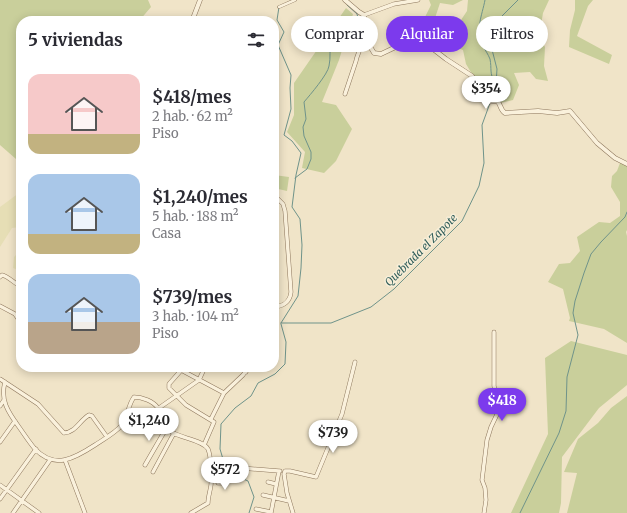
<!DOCTYPE html>
<html lang="es">
<head>
<meta charset="utf-8">
<style>
	:root { --surface:#fff; --page:#f7f7f7; --text:#2b2b33; --muted:#7c7c81; --accent:#7c3aed }
	body { margin:0; font-family:Merriweather,serif; background:var(--page); color:var(--text); height:100vh; display:flex; flex-direction:column; font-size:15px; white-space:nowrap }
	* { box-sizing:border-box; margin:0 }
	p { font-size:13px; color:var(--muted) }
	.icon { flex:none; width:22px; height:22px; fill:none; stroke:currentColor; stroke-width:2; stroke-linecap:round; stroke-linejoin:round }
	.map { position:relative; flex:1; overflow:hidden }
	.panel { position:absolute; left:16px; top:16px; width:263px; height:356px; display:flex; flex-direction:column; background:var(--surface); border-radius:16px; box-shadow:0 2px 10px #0003 }
	.panel>* { flex:none }
	.banner { position:absolute; left:291px; top:16px; width:276px; height:36px; display:flex; gap:8px }
	.price { position:absolute; translate:-50% -34px; padding:0 9px; border-radius:14px; background:#fff; color:#222; font-size:13px; line-height:26px; filter:drop-shadow(0 1px 2px #0008) }
	.price::after { content:''; position:absolute; left:50%; top:24px; width:12px; height:9px; margin-left:-6px; background:inherit; clip-path:polygon(0 0,100% 0,50% 100%) }
	.price.on { background:var(--accent); color:#fff }
	ul { padding:0; list-style:none }
	li { display:flex; align-items:center; gap:12px; height:100px; padding:0 12px }
	li span { display:grid; place-items:center; flex:none; width:112px; height:80px; border-radius:12px; color:#555 }
	li>.icon { margin-inline-start:auto }
	span .icon { width:48px; height:48px; fill:#fffc; stroke-width:1 }
	li b { font-size:17px }
	h2 { display:flex; justify-content:space-between; align-items:center; height:48px; padding:0 12px; font-size:17px }
	.pill { padding:0 14px; border-radius:18px; background:var(--surface); box-shadow:0 2px 10px #0003; font-size:14px; line-height:36px }
	.pill.on { background:var(--accent); color:#fff }
	.map>svg:first-child { display:block }
</style>
</head>
<body>
<div class="map">
<svg width="627" height="513" viewBox="0 0 627 513">
	<rect width="100%" height="100%" fill="#f0e4c8"/>
	<!-- farmland -->
	<path fill="#e6deb5" d="M19 193 21 196V227L12 228 0 247V207Z
		M21 250V271L13 268 14 257Z"/>
	<!-- green -->
	<path fill="#c9cf9b" d="M0 0H148L151 7 139 21H21V159H16L0 145Z
		M429 0H463L453 5 440 3 435 18 425 17 431 5Z
		M468 0H549L543 13 539 37 545 47 544 66 548 81 536 79 530 72 514 73 519 85 513 100 500 103 497 96H480L478 84 466 64 463 50 445 44 467 11Z
		M575 0H593L588 6 577 36 612 55 609 64 569 47 570 30 575 10Z
		M346 8 353 14 339 60 322 102 336 105 352 129 336 161 324 173 302 168 305 152 287 132 294 115V83Z
		M620 163 627 165V230L626 232 627 236V343L604 329 569 321 570 318 563 289 548 282 559 264 570 263 580 251 577 237 599 222 610 223 620 216V202L611 187 612 176 617 171Z
		M274 175 289 177 287 191 274 188Z
		M571 341 627 355V385L599 408 562 457 561 503 559 513H511L548 434 545 358Z
		M627 396V513H567L577 473 564 472 578 439 598 423 611 408Z"/>
	<g fill="none" stroke-linecap="round" stroke-linejoin="round">
		<!-- stream -->
		<path stroke="#6f938a" stroke-width="1" d="M485 0C482 16 475 29 483 46 485 50 488 54 490 59 492 69 489 73 495 83
			M279 7 277 20 284 32 278 45 291 75 290 88 291 109 284 135 292 141 301 153 296 175 292 207 300 219 302 245 301 268 298 296 281 323
			M491 100 496 84 497 69 489 38 493 25 518 0
			M295 178 307 169 311 159V152L304 136 303 127 306 119 304 102C310 95 328 74 329 66 331 58 329 49 331 41L338 35 347 32 358 18 357 14 347 5
			M281 323H331L371 307 394 289 462 221 479 186 484 163 482 125 490 103
			M249 513 254 497 248 481 232 474 225 466 220 449 221 424 235 408 251 396 258 383 275 374 285 364 286 342 281 324
			M520 513 559 433 566 411 567 377 578 335 573 313 575 301 584 273 591 254 601 242 625 217 627 212"/>
		<!-- pedestrian casing -->
		<g stroke="#8d765c" stroke-width="3.5">
			<path id="pedestrian" d="M279 7 295 0"/>
		</g>
		<!-- minor casing -->
		<g stroke="#8d765c" stroke-width="4.5">
			<path id="minor" d="M364 15 394 4 418 0
				M345 94 356 61C357 54 362 48 361 41L365 38
				M274 195 283 204 285 211 291 292C290 302 284 306 274 307
				M0 277 2 275C6 275 16 284 21 287
				M0 306 15 314 21 323
				M184 367 169 384V388L186 405 214 422 204 445
				M238 367 246 372
				M181 370 224 393
				M0 379 38 404 64 433C75 433 80 420 89 415L92 416 107 437
				M5 382C0 400 8 412 19 427 24 434 29 442 35 449 55 470 75 458 95 445 104 439 115 433 122 425 128 416 128 405 134 397 142 397 153 401 158 408 164 416 164 425 172 432 180 438 203 440 208 449 211 456 212 477 211 485 210 492 208 497 208 503L191 513
				M0 406 4 400
				M159 408 199 380 205 367
				M211 419 224 393 243 375 249 367
				M0 442 15 421
				M65 460 85 513
				M145 465 167 427
				M211 470H214L218 483H225L227 481 220 471 225 466 230 464 241 468 279 471
				M153 472 174 433
				M268 482 276 484
				M0 485 39 513
				M263 495 289 501
				M0 499 36 449
				M256 509 271 512
				M13 513 50 460
				M271 513 279 471H280
				M293 513 287 493 284 474 285 471H290L316 477 342 414 355 362
				M484 513 486 500 485 488 482 480 487 440 491 427 500 408 494 386V332"/>
		</g>
		<!-- tertiary casing -->
		<g stroke="#8d765c" stroke-width="5">
			<path id="tertiary" d="M345 0 359 12 364 15 365 38 374 53 381 54 400 45 424 42 446 59 472 76 481 99C486 104 490 101 497 101 501 104 500 110 505 113L538 111 557 113 570 111 597 143 615 158 627 164
				M192 21 200 0"/>
		</g>
		<!-- pedestrian -->
		<use href="#pedestrian" stroke="#faf1dc" stroke-width="2.5"/>
		<!-- minor -->
		<use href="#minor" stroke="#faf1dc" stroke-width="3.5"/>
		<!-- tertiary -->
		<use href="#tertiary" stroke="#faf1dc" stroke-width="4"/>
	</g>
	<g text-anchor="middle" stroke-width="3" stroke-linejoin="round" paint-order="stroke">
		<!-- water labels -->
		<g font-size="11" font-style="italic" fill="#2f5d5a" stroke="#f7eed8">
			<text transform="translate(421 250) rotate(-45)" y="4">Quebrada el Zapote</text>
		</g>
	</g>
</svg>
<b class="price" style="left:486px;top:110px">$354</b>
<b class="price on" style="left:502px;top:422px">$418</b>
<b class="price" style="left:149px;top:442px">$1,240</b>
<b class="price" style="left:333px;top:454px">$739</b>
<b class="price" style="left:225px;top:491px">$572</b>
<div class="banner">
<a class="pill">Comprar</a>
<a class="pill on">Alquilar</a>
<a class="pill">Filtros</a>
</div>
<section class="panel">
<h2>5 viviendas<svg class="icon" aria-label="filters" viewBox="0 0 24 24"><path d="M4 7h16M4 17h16"/><circle cx="9" cy="7" r="2"/><circle cx="15" cy="17" r="2"/></svg></h2>
<ul>
<li><span style="background:linear-gradient(#f6c9c9 75%,#c2b280 0)"><svg class="icon" aria-label="home" viewBox="0 0 24 24"><path d="M3 11l9-7 9 7M6 9v11h12V9"/></svg></span><div><b>$418/mes</b><p>2 hab. · 62 m²</p><p>Piso</p></div></li>
<li><span style="background:linear-gradient(#a9c7e8 75%,#c2b280 0)"><svg class="icon" aria-label="home" viewBox="0 0 24 24"><path d="M3 11l9-7 9 7M6 9v11h12V9"/></svg></span><div><b>$1,240/mes</b><p>5 hab. · 188 m²</p><p>Casa</p></div></li>
<li><span style="background:linear-gradient(#a9c7e8 60%,#b9a48a 0)"><svg class="icon" aria-label="home" viewBox="0 0 24 24"><path d="M3 11l9-7 9 7M6 9v11h12V9"/></svg></span><div><b>$739/mes</b><p>3 hab. · 104 m²</p><p>Piso</p></div></li>
</ul>
</section>
</div>
</body>
</html>
